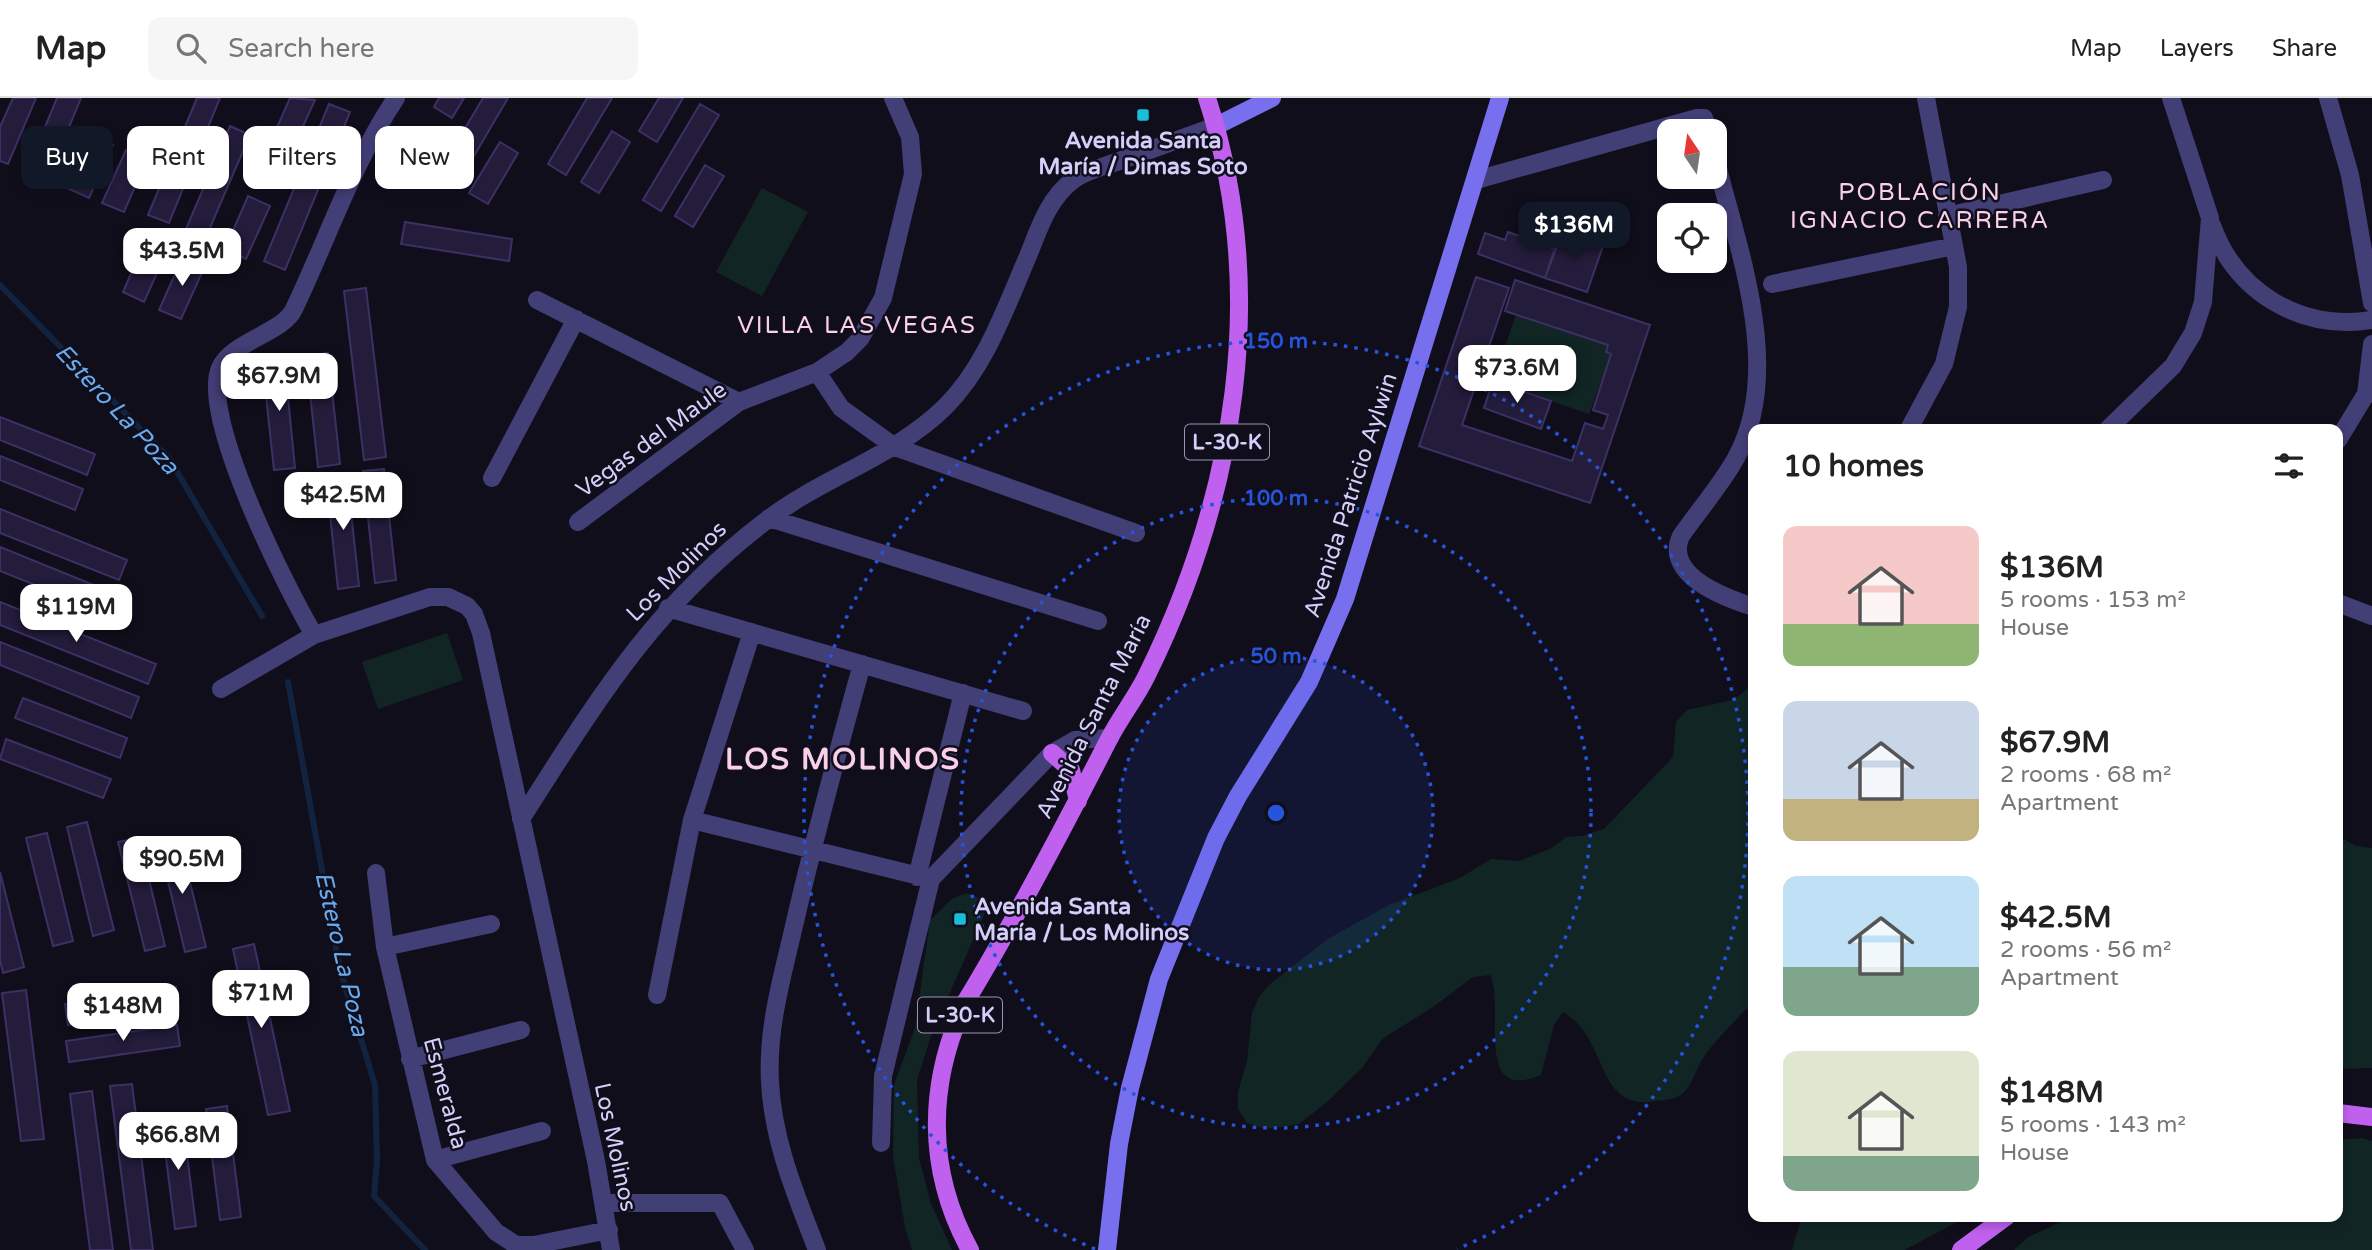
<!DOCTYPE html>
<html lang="en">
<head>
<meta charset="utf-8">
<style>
	:root { --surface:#fff; --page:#f6f6f6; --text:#222; --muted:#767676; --line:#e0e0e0; --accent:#111827 }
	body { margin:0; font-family:"Varela Round",sans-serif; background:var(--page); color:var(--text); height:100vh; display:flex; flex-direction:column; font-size:26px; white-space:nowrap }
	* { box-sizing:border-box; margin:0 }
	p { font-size:23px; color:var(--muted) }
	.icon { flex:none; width:38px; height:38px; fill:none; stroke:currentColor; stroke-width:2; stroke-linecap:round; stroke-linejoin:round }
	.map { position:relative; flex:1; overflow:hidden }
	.panel { position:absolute; left:1748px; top:326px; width:595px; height:798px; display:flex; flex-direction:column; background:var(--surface); border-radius:14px; box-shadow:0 4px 10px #0003 }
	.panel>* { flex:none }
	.top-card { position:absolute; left:21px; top:28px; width:665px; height:63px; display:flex; gap:14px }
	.needle { width:46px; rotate:347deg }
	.controls { position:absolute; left:1657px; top:21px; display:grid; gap:14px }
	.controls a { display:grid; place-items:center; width:70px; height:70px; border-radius:14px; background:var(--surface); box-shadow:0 4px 10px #0003; font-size:35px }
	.price { position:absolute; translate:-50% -60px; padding:0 16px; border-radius:14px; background:#fff; color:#222; font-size:23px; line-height:46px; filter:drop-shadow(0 2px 4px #0008) }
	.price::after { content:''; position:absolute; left:50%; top:42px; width:21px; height:16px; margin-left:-10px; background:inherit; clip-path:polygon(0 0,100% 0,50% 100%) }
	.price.on { background:var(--accent); color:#fff }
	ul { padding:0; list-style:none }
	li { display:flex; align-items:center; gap:21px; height:175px; padding:0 35px }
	li span { display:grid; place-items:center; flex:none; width:196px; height:140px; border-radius:14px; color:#555 }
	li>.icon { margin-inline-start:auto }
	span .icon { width:84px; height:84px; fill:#fffc; stroke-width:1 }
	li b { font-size:30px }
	h2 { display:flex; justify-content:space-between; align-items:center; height:84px; padding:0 35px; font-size:30px }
	.tag { padding:0 24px; border-radius:14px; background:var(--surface); box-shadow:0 4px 10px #0003; font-size:24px; line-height:63px }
	.tag.on { background:var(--accent); color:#fff }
	header { display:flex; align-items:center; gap:42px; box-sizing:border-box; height:98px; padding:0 35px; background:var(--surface); border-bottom:2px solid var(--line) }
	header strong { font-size:33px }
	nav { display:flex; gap:38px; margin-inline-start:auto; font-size:24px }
	.search { width:490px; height:63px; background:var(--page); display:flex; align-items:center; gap:18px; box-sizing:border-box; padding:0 24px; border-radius:14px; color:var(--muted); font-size:26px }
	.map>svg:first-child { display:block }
</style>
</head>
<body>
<header>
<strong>Map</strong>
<div class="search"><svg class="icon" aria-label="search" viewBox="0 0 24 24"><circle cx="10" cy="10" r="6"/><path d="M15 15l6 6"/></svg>Search here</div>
<nav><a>Map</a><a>Layers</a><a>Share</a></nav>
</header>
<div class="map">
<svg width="2372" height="1152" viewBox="0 0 2372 1152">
	<rect width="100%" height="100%" fill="#110e1c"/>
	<!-- green -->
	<path fill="#112525" d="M762 90 808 114 762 198 716 174Z
		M1516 217 1608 247 1606 254 1611 256 1589 316 1493 283Z
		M447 535 463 582 378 611 362 564Z
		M1753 587V911H1746C1733 925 1713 945 1703 960 1695 972 1693 987 1681 997 1675 1001 1663 1002 1655 1003 1595 1014 1609 939 1563 914L1554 927 1541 977C1472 1006 1506 910 1490 877L1473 879 1433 909 1382 941 1363 969 1327 1004 1299 1026 1265 1031 1247 1025 1238 1011V994L1247 963 1252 915 1259 899 1270 886 1328 841 1389 807 1460 780 1491 761 1519 763 1552 750 1566 739 1582 738 1604 731 1673 659 1676 624 1687 612 1733 602Z
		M2338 738 2356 748 2372 750V970L2338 971Z
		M966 795 979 800 985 815 932 935 917 982 919 1060 931 1106 952 1152H912L905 1129 893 1058 894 987 915 930 930 822 952 801Z
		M2361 1040 2372 1043V1152H2014L2027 1140 2072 1118H2338V1042Z
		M1802 1118H1969L1904 1152H1792Z"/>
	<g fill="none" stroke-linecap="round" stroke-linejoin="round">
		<!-- stream -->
		<path stroke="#122340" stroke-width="6" d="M0 187 169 360 262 518
			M288 584 340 872 375 987 377 1062 374 1098 425 1152"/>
	</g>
	<!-- building -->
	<path fill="#231c3b" stroke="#3d3064" stroke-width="2" d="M13 0H36L8 66 0 63V29Z
		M57 0H81L49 78 28 70Z
		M197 0H220L169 125 148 117Z
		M290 0 315 2 291 55 270 45Z
		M439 0H464L452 20 434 9Z
		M483 0H508L457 87 438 76Z
		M587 0H612L566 77 548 66Z
		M659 0H683L657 44 639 33Z
		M329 6 350 14 285 172 264 163Z
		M700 6 719 17 661 113 643 102Z
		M230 28 250 37 203 146 183 138Z
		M612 33 630 44 599 95 581 84Z
		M91 37 113 47 89 100 67 90Z
		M500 44 518 55 488 106 469 95Z
		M126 52 147 61 124 114 102 105Z
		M705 67 724 78 693 129 675 118Z
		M248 98 270 108 246 161 225 151Z
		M405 124 512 141 509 163 401 146Z
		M1508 134 1556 151 1545 180 1478 156 1485 135 1505 142Z
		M1560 134 1603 148 1587 194 1545 180Z
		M146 141 168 151 144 204 123 194Z
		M183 158 205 168 181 221 159 212Z
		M1476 179 1509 190 1462 327 1572 363 1585 325 1603 331 1608 317 1593 312 1611 256 1606 254 1608 247 1505 213 1515 182 1650 227 1590 405 1419 348Z
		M366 190 386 359 364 362 344 193Z
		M328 255 340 366 318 369 306 258Z
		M284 259 295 370 274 372 262 261Z
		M1493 283 1551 303 1541 331 1484 310Z
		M0 319 95 356 87 377 0 342Z
		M0 358 83 391 75 412 0 382Z
		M384 371 396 482 375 485 363 373Z
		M347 377 359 488 338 491 326 380Z
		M0 411 127 462 119 482 0 435Z
		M0 449 116 496 108 516 0 473Z
		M0 504 156 566 148 586 0 527Z
		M0 544 139 599 131 620 0 567Z
		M23 600 127 640 120 660 15 620Z
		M6 641 111 681 103 700 0 661Z
		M87 724 114 832 93 838 67 729Z
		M47 735 73 843 53 848 26 740Z
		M139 740 165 848 145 853 118 744Z
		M179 740 206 849 185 854 159 746Z
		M0 774 24 869 3 875 0 862Z
		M254 846 290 1013 268 1017 233 851Z
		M176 889 179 911 68 927 65 906Z
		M26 892 44 1041 21 1043 2 895Z
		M177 927 180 948 69 964 66 943Z
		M132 986 153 1152H131L110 988Z
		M92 993 113 1152H90L70 996Z
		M227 1008 241 1119 220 1122 206 1011Z
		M182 1017 196 1128 175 1131 161 1020Z"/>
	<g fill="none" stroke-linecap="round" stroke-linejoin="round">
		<!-- street -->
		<path stroke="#423e76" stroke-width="18" d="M2328 0 2350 77 2372 205
			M1715 59C1737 149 1785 271 1736 360 1721 387 1699 412 1681 438 1663 477 1725 500 1754 509
			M1476 82 1697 20H1704L1709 33
			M1947 118 2103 82
			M2212 127C2236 195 2301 233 2372 222
			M1772 186 1954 148
			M537 202 739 304
			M817 274 841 310 895 349 1136 435
			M1909 331 1944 266 1958 209V169L1926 0
			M2108 331 2173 268 2193 235 2203 204 2210 120 2171 0
			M2338 342 2366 296 2372 246
			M492 380 576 221
			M769 420 1098 523
			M578 424 739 304 817 274 847 254 860 241 883 200 913 76 910 39 893 0
			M2338 505 2372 518
			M668 510 1023 613
			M314 537C287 491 199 318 220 270 232 243 283 235 294 211 328 140 352 66 396 0
			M221 591 314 537 430 499H448L467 508 474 516 481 535 596 1063 611 1152
			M521 721C596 604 653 508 767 422 823 379 894 359 945 309 986 268 1005 211 1028 158 1039 131 1048 101 1073 82 1087 72 1106 68 1122 62 1153 51 1185 39 1216 28
			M692 722 931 781
			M376 775 385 849 435 1062 496 1134 516 1147H534L609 1132
			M917 779 963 595
			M385 849 491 826
			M657 897 692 722 752 534
			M410 961 521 932
			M881 1045 883 978 931 781 1052 655 1075 642 1110 640
			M435 1062 542 1033
			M604 1105H720L745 1152
			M817 1152C796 1097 773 1044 770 984 767 930 782 880 794 828 814 740 838 653 862 566"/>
		<!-- secondary -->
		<path stroke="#786fef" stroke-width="18" d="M1216 28 1272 0
			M1107 1152 1119 1046 1130 990 1159 881 1216 740 1238 698 1309 584 1345 501 1500 0"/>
		<!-- primary -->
		<path stroke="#bf61ee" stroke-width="18" d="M1052 655 1071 672 1078 703
			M2338 1015 2372 1019
			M970 1152C926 1072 927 985 966 903 1017 819 1063 731 1108 643 1119 621 1135 601 1146 579 1235 399 1270 194 1207 0
			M1961 1152 2007 1118"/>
	</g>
	<!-- distance rings -->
	<circle cx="1276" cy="715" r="157" fill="#2654da" fill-opacity=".12"/>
	<g fill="none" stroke="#2654da" stroke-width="3.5" stroke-dasharray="3.5 7">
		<circle cx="1276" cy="715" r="157"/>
		<circle cx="1276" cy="715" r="315"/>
		<path d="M1095 1151A472 472 0 1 1 1457 1151"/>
	</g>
	<!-- markers -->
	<g fill="#18bfdb" stroke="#110e1c" stroke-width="2.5">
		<rect x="1136" y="10" width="14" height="14" rx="3.5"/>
		<rect x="953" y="814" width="14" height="14" rx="3.5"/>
	</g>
	<g text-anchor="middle" stroke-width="5" stroke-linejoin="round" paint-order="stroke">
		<!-- shield labels -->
		<g fill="#110e1c" stroke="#9a94b7" stroke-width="2">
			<rect x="1185" y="326.5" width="84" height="35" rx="5"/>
			<rect x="918" y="899.5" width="84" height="35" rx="5"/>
		</g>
		<g font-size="21" font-weight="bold" fill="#d5cefa">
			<text x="1227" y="351">L-30-K</text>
			<text x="960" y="924">L-30-K</text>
		</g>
		<!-- poi labels -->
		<g font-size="23" font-weight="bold" fill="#d5cefa" stroke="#110e1c">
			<text x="1143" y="50">Avenida Santa<tspan x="1143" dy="26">María / Dimas Soto</tspan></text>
			<text x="974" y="816" text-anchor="start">Avenida Santa<tspan x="974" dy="26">María / Los Molinos</tspan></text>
		</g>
		<!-- street labels -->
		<g font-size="23" fill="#d5cefa" stroke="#110e1c">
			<text transform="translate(651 341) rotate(-36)" y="8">Vegas del Maule</text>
			<text transform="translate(1350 397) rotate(-72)" y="8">Avenida Patricio Aylwin</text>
			<text transform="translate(676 473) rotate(-45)" y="8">Los Molinos</text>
			<text transform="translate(1093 618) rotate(-63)" y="8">Avenida Santa María</text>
			<text transform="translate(446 995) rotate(75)" y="8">Esmeralda</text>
			<text transform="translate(616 1049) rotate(78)" y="8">Los Molinos</text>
		</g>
		<!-- neighbourhood labels -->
		<g font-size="24" letter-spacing="2" fill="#fad0e9" stroke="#110e1c">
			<text x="1920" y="102">POBLACIÓN<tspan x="1920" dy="28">IGNACIO CARRERA</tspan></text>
			<text x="857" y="235">VILLA LAS VEGAS</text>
		</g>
		<!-- water labels -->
		<g font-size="24" font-style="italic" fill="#67aaee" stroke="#110e1c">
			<text transform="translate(117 311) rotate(47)" y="8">Estero La Poza</text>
			<text transform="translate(342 856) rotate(77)" y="8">Estero La Poza</text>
		</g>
		<!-- district labels -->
		<g font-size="30" font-weight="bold" letter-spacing="2" fill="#fad0e9" stroke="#110e1c">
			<text x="843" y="671">LOS MOLINOS</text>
		</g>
	</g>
	<circle cx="1276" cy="715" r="10" fill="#2654da" stroke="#110e1c" stroke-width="3.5"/>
	<g font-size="21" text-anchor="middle" font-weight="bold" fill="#2654da" stroke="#110e1c" stroke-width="5" stroke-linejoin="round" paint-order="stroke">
		<text x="1276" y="250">150 m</text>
		<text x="1276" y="407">100 m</text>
		<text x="1276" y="565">50 m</text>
	</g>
</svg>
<div class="controls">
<a><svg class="needle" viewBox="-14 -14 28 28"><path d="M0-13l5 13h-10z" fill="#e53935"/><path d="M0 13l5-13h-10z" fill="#767676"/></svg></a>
<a><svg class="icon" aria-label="locate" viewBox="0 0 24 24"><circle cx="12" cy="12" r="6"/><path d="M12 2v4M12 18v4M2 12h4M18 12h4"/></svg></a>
</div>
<b class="price on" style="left:1574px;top:164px">$136M</b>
<b class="price" style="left:182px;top:190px">$43.5M</b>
<b class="price" style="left:1517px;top:307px">$73.6M</b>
<b class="price" style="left:279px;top:315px">$67.9M</b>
<b class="price" style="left:343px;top:434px">$42.5M</b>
<b class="price" style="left:76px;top:546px">$119M</b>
<b class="price" style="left:182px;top:798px">$90.5M</b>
<b class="price" style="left:261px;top:932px">$71M</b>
<b class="price" style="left:123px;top:945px">$148M</b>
<b class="price" style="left:178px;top:1074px">$66.8M</b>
<div class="top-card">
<a class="tag on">Buy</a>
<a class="tag">Rent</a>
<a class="tag">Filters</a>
<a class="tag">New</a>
</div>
<section class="panel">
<h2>10 homes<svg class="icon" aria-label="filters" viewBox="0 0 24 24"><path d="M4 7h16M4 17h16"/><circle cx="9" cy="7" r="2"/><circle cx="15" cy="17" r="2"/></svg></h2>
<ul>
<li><span style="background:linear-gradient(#f6c9c9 70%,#8fb573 0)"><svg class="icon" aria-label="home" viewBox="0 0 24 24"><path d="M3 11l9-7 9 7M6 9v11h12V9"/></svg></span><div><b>$136M</b><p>5 rooms · 153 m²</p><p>House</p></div></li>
<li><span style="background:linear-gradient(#c9d6e8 70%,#c2b280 0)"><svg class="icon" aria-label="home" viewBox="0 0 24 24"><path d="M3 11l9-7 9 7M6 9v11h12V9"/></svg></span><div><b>$67.9M</b><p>2 rooms · 68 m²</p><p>Apartment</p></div></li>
<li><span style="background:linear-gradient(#bfe0f5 65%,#7fa58c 0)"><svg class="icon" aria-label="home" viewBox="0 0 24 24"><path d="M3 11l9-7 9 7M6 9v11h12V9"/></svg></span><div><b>$42.5M</b><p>2 rooms · 56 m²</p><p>Apartment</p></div></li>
<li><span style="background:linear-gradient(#dfe7d0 75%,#7fa58c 0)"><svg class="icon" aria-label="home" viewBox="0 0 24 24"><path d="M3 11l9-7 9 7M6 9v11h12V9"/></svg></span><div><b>$148M</b><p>5 rooms · 143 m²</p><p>House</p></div></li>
</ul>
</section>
</div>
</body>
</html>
